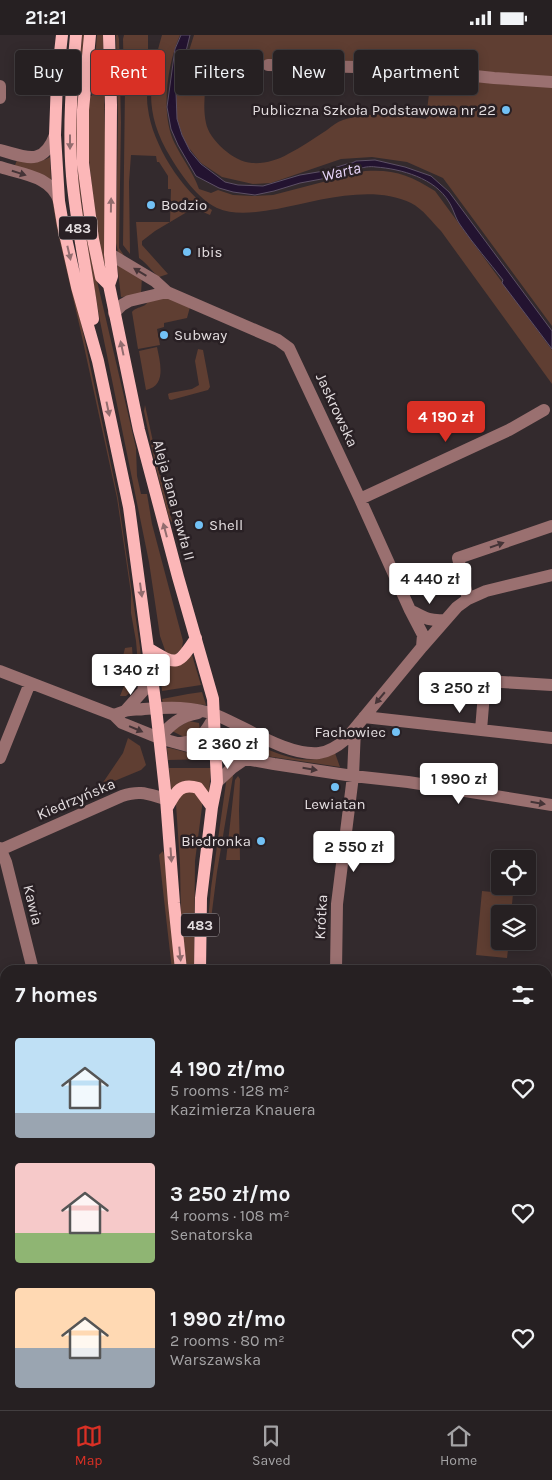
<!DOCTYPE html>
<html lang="en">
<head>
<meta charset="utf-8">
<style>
	:root { --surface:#262022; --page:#2e282a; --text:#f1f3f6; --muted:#a4a3a5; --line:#423e40; --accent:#d93025 }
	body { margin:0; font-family:Karla,sans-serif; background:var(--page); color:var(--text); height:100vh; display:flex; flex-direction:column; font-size:19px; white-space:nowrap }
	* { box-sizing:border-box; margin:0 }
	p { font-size:16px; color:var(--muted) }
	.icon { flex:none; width:28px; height:28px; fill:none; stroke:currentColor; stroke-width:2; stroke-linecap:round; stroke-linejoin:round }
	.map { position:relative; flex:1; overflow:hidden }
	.details { position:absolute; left:0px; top:930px; width:552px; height:445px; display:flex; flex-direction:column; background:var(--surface); border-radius:15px 15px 0 0; box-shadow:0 2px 12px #0003,0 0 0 1px var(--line) }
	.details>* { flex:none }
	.banner { position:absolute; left:15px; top:15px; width:522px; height:45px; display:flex; gap:10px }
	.tools { position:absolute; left:491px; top:815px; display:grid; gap:10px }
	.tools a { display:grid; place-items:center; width:45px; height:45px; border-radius:5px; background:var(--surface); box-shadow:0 2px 12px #0003,0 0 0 1px var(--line); font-size:25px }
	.price { position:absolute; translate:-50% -42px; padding:0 11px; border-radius:5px; background:#fff; color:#222; font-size:16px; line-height:32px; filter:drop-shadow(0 1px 2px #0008) }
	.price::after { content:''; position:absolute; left:50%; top:30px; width:15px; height:11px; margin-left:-8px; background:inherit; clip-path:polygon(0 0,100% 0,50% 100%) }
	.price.selected { background:var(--accent); color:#fff }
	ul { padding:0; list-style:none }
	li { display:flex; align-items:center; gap:15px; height:125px; padding:0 15px }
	li span { display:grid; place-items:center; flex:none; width:140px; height:100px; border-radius:5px; color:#555 }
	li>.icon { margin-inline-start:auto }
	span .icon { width:60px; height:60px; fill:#fffc; stroke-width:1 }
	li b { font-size:21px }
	h2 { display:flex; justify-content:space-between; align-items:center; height:60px; padding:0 15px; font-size:21px }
	.tag { padding:0 18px; border-radius:5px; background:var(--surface); box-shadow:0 2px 12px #0003,0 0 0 1px var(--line); font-size:18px; line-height:45px }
	.tag.selected { background:var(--accent); color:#fff }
	.status { display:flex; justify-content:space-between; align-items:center; height:35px; padding:0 25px; background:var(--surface); direction:ltr }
	.status svg { height:14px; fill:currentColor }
	.tab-bar { display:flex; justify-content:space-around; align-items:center; height:70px; border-top:1px solid var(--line); background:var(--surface); font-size:14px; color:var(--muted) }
	.tab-bar a { display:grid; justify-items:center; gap:2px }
	.tab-bar .selected { color:var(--accent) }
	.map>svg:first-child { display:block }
</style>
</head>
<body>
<div class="status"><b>21:21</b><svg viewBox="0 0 49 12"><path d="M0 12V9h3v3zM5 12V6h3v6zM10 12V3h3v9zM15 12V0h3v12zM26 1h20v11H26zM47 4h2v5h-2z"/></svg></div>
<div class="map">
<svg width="552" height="1375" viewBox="0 0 552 1375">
	<rect width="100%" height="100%" fill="#332a2d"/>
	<!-- green -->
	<path fill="#5f3e32" d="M82 0H85L80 149 82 170 91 220 136 413 137 441 141 459H147L152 489 183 606 182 613 175 620 166 618 160 601 149 527 100 286 80 170 75 101Z
		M97 0H103L108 244 98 204 88 117 89 61H92Z
		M116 0H118L119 4 121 87 119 213 125 222 118 217 116 208 118 82Z
		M124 0H148V24L126 48H124L123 4Z
		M162 0H180C167 30 160 80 175 109 183 125 193 137 199 154L211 158 218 155 233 160 253 161 273 160 365 136C394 134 410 140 435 156L549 311 552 315V349L441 196C432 187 423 174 411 168 371 149 318 166 277 174 258 177 235 181 217 173 197 163 182 141 171 123 144 79 148 48 162 0Z
		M194 0H552V291L443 143 407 127 372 122 341 124 271 148 253 149 222 142 201 128 185 108 177 84 176 57 183 27 208 31C206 49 202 69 206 88 209 105 234 127 252 128 264 129 278 125 288 119 302 112 314 103 327 95 332 91 337 87 343 85 373 76 396 80 426 84L431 42 463 46 465 36 187 22Z
		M149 28C150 43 145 58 148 74 152 108 182 157 212 175L210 180 196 174H192L155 196 142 206V210L168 239 159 242C150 235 149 230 139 223L136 187H170L171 154H168V141L159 127H157L156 121 131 120 129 147 130 219 123 210 125 53Z
		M50 122 51 145 14 133 17 125C30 129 38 129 50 122Z
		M52 163 82 292 118 463 140 612 143 644 140 654 136 606 131 578V558L117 463 80 293 57 194Z
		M117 228 142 241 141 260 121 262Z
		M149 263H168L190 272 187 283 164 288V292L157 294 160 310 138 314 132 277C138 270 147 274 149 263Z
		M157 312C160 327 167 351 146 355L139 316Z
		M198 314 203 315 210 352 208 355 171 365 169 364 168 359 170 358 192 354 199 350 195 326Z
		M145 370 162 448 173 489 169 483 156 433 144 376Z
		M132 612 135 653 126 661H120L126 646 118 642 125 613Z
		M192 620 201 650 162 656 159 627 160 625Z
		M202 657 206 670 178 668 163 669 162 664 188 659Z
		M189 686 199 688 200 696 184 702 172 696Z
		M234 698C265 713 301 736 335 718L340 732 233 716Z
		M128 703 140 711 146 730 141 735 100 752 123 718Z
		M167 713H170L212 724 168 725Z
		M169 733H211L209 757 171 756Z
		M231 738 233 741 217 837 210 892 208 886 211 853 226 748 227 743Z
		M238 741 240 744 239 775 240 825H226L235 745Z
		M193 755 202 766V772L195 826 194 935H187L181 881 180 829 176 769 180 759Z
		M163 816 167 832 176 935H172L159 820Z
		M482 856 513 859 511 879H500V906H509L507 923 476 920Z
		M548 1369 552 1370V1375H476L458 1370Z"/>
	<!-- water -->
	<path fill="#231330" stroke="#5d5065" d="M181 0H190L176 57 177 84 182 100 190 116 201 129 225 147 238 150 263 151 300 140 324 136 350 128H352L356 126 375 125 405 132 431 141 449 157 455 165 552 296V314L502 248 503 245C489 227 474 210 461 191 455 183 454 175 449 167 435 143 401 134 376 132 370 131 362 132 357 135 351 137 350 140 343 140L300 148 274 156 255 160 233 157 219 153 196 141 178 110 171 94 167 72 175 14Z"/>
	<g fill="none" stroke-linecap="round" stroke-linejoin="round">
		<!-- minor -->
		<path stroke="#9a7070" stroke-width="12" d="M268 30 399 33 494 43 552 47
			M0 51V63
			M0 115C26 122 43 132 55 100
			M0 132C21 139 52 141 59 166
			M110 219 155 246 167 257 278 305 289 313 360 464 410 575 423 600 422 612
			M114 278 122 270 129 266 167 257
			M360 464 509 395 544 375
			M468 564 458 523 552 491
			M410 575C425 583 428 586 445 585
			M0 636 114 680 122 688 159 703 217 719 274 729 353 741 408 747 552 770
			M126 675 143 656 144 651 151 643
			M114 680C118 679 121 677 125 676 130 674 138 675 144 674 168 672 193 671 216 680 246 692 287 721 319 718 329 717 339 710 346 704L422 612 457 572 468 564 486 556 552 540
			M364 682 552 703
			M481 695 485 646 552 650
			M159 703C170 690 180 681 198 678
			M181 708C202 705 206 697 215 680
			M0 723 30 648
			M217 747 232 733 245 724
			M0 813 6 827 33 935
			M0 815 122 761C141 755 147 759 166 764
			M336 935 337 869 353 741 355 694
			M0 1223 5 1225
			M0 1268 5 1270
			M548 1334 552 1335
			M92 1370 93 1375
			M397 1370 408 1375
			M415 1375C424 1370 436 1374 445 1375"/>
		<!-- major -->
		<path stroke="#fcb7b8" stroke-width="12" d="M62 0 57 45 55 100 59 166 63 190 77 252 98 326 129 472 156 673 166 764 174 868 181 935
			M76 0C72 46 68 94 72 141 76 189 87 236 93 284
			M90 0 83 75V128L93 204 101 242 109 250
			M109 0 111 70 110 219 112 241 109 250 139 395 178 542 213 664 217 747 212 772 201 863 200 935
			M149 614C177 631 178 631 196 603
			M167 773C175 759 179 747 198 753L212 772
			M217 1370V1375
			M233 1375V1370"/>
		<!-- rail casing -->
		<g stroke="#d0c9cb" stroke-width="4.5">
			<path id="rail" d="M0 1235 5 1237
				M548 1365H552"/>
		</g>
		<!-- rail -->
		<use href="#rail" stroke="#292024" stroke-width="2.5" stroke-dasharray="8" stroke-linecap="butt"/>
	</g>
	<!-- one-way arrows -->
	<defs><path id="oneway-solid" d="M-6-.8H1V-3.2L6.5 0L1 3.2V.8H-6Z" transform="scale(1.25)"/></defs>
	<g fill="#926c6e">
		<use href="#oneway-solid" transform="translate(70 107) rotate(90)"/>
		<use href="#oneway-solid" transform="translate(111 170) rotate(-89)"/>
		<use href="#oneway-solid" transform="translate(69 218) rotate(77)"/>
		<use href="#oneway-solid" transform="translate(122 313) rotate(-102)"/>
		<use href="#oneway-solid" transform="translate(108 374) rotate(78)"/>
		<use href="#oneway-solid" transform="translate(165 495) rotate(-105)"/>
		<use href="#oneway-solid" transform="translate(141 555) rotate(82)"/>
		<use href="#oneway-solid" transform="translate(171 820) rotate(86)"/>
		<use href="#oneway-solid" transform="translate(180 919) rotate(84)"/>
	</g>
	<g fill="#453437">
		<use href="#oneway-solid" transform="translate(19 138) rotate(17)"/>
		<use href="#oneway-solid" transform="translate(140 237) rotate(-149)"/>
		<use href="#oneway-solid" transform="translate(497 510) rotate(-19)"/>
		<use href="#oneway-solid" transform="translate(380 663) rotate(130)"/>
		<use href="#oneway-solid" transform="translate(136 694) rotate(23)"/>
		<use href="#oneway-solid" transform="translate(310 734) rotate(9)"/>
		<use href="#oneway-solid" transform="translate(538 768) rotate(9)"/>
	</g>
	<!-- markers -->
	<g fill="#72c1f5" stroke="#292024" stroke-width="2">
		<circle cx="506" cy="75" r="5"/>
		<circle cx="151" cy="170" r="5"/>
		<circle cx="187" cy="217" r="5"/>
		<circle cx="164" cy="300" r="5"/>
		<circle cx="199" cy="490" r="5"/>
		<circle cx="396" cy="697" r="5"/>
		<circle cx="335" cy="752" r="5"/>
		<circle cx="261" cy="806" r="5"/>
	</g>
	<g text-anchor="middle" stroke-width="5" stroke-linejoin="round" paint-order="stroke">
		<!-- shield labels -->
		<g fill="#292024" stroke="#aca5a8" stroke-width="1">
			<rect x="59" y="181.5" width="38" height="23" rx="4"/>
			<rect x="181" y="878.5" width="38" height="23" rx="4"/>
		</g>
		<g font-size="14" font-weight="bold" fill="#e4dee0">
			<text x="78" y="198">483</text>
			<text x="200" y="895">483</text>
		</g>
		<!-- poi labels -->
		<g font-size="15" fill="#e4dee0" stroke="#292024" text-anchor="start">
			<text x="496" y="80" text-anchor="end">Publiczna Szkoła Podstawowa nr 22</text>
			<text x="161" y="175">Bodzio</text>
			<text x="197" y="222">Ibis</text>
			<text x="174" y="305">Subway</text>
			<text x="209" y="495">Shell</text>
			<text x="386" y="702" text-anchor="end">Fachowiec</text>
			<text x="335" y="774" text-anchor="middle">Lewiatan</text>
			<text x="251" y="811" text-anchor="end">Biedronka</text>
		</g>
		<!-- street labels -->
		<g font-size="15" fill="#e4dee0" stroke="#292024">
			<text transform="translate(337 375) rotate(65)" y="5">Jaskrowska</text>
			<text transform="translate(174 465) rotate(75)" y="5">Aleja Jana Pawła II</text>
			<text transform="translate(76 764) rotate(-23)" y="5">Kiedrzyńska</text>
			<text transform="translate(33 870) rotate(76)" y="5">Kawia</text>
			<text transform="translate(321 882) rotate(-87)" y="5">Krótka</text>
		</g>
		<!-- water labels -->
		<g font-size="16" font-style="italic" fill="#e7d4f9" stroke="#292024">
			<text transform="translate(341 136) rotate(-13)" y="6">Warta</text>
		</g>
	</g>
</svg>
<div class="tools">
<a><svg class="icon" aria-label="locate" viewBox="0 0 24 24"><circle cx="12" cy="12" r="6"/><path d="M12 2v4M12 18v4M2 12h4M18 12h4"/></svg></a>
<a><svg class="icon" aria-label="layers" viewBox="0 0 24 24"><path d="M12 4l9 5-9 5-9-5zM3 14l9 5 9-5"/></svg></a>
</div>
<b class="price selected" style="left:446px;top:408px">4 190 zł</b>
<b class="price" style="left:430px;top:570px">4 440 zł</b>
<b class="price" style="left:131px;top:661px">1 340 zł</b>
<b class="price" style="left:460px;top:679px">3 250 zł</b>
<b class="price" style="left:228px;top:735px">2 360 zł</b>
<b class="price" style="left:459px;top:770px">1 990 zł</b>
<b class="price" style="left:354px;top:838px">2 550 zł</b>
<div class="banner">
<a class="tag">Buy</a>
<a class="tag selected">Rent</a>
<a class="tag">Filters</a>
<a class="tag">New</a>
<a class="tag">Apartment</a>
</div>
<section class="details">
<h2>7 homes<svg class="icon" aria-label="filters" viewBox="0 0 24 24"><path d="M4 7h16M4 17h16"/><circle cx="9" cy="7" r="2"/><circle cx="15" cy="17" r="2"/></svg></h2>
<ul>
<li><span style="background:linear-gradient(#bfe0f5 75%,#9aa5b1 0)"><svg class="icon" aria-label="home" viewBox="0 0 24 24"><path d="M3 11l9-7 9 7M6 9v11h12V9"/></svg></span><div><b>4 190 zł/mo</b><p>5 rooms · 128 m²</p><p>Kazimierza Knauera</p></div><svg class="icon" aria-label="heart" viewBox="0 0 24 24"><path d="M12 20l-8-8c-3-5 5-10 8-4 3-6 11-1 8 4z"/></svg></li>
<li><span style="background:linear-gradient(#f6c9c9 70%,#8fb573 0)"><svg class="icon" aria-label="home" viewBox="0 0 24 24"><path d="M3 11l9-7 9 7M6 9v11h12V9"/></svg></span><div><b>3 250 zł/mo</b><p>4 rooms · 108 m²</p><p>Senatorska</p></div><svg class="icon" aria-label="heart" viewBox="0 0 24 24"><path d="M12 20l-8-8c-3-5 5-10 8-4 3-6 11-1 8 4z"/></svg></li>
<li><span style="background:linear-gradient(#ffd9b3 60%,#9aa5b1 0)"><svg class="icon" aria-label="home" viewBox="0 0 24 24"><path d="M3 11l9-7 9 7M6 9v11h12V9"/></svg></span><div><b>1 990 zł/mo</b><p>2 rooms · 80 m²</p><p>Warszawska</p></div><svg class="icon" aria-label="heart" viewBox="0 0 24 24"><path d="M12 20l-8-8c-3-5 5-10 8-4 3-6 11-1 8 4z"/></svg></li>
</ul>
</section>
</div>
<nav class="tab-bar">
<a class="selected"><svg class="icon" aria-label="map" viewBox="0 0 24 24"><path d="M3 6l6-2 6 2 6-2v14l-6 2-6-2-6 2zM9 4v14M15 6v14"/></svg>Map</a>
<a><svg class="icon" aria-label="saved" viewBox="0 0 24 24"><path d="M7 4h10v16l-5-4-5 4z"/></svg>Saved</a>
<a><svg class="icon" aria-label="home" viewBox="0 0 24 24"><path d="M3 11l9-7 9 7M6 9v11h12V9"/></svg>Home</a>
</nav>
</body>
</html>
